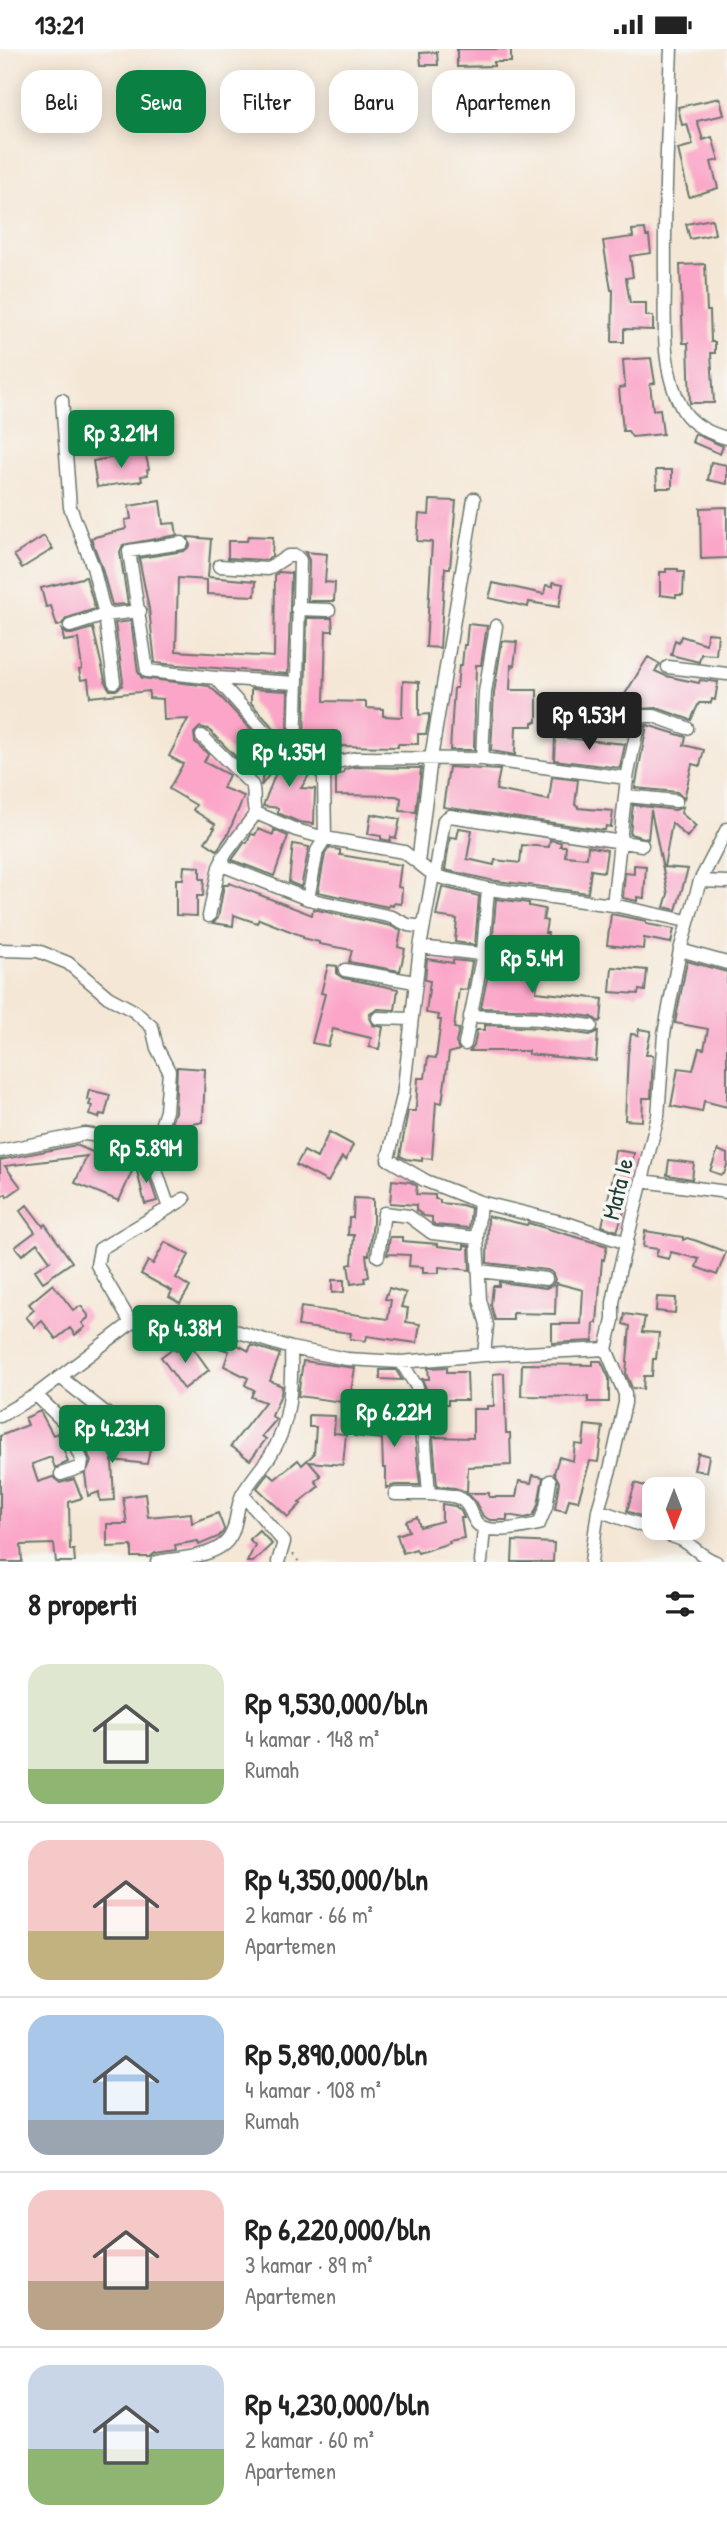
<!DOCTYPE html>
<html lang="id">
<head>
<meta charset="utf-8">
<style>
	:root { --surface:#fff; --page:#f2f2f2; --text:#222; --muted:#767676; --line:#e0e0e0; --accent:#0b8043 }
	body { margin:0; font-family:"Patrick Hand",sans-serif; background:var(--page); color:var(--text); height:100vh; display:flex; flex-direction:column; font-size:26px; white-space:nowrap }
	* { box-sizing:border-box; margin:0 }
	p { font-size:23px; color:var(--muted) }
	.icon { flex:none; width:38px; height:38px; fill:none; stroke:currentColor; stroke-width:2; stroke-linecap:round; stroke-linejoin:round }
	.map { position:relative; height:1513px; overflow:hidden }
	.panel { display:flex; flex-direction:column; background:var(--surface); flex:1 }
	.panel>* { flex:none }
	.guide { position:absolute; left:21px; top:21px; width:686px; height:63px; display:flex; gap:14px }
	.needle { width:46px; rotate:180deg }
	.tools { position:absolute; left:642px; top:1428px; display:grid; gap:14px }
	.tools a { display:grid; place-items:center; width:63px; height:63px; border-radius:14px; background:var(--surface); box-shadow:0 4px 18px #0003; font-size:35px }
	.price { position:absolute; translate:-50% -60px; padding:0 16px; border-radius:7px; background:var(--accent); color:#fff; font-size:23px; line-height:46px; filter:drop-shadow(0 2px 4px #0008) }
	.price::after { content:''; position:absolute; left:50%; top:42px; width:21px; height:16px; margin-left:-10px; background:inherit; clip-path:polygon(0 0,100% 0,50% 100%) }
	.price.selected { background:#222; color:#fff }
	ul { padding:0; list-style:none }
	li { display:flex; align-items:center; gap:21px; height:175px; padding:0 28px }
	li+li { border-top:2px solid var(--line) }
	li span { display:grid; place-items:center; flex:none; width:196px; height:140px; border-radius:21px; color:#555 }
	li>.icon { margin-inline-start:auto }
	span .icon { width:84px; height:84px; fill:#fffc; stroke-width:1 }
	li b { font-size:30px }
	h2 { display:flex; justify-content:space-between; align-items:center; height:84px; padding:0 28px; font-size:30px }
	.chip { padding:0 24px; border-radius:21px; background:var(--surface); box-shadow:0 4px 18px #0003; font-size:24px; line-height:63px }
	.chip.selected { background:var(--accent); color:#fff }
	.status { display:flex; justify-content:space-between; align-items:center; height:49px; padding:0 35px; background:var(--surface); direction:ltr }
	.status svg { height:19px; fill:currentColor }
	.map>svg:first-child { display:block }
</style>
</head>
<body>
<div class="status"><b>13:21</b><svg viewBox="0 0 49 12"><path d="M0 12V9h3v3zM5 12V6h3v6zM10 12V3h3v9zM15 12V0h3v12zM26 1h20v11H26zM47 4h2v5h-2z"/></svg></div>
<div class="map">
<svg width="727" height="1513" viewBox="0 0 727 1513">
	<rect width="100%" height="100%" fill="#f6f6f2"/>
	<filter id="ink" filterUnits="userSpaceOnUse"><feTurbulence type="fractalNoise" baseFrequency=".0143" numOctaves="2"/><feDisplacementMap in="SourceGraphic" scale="14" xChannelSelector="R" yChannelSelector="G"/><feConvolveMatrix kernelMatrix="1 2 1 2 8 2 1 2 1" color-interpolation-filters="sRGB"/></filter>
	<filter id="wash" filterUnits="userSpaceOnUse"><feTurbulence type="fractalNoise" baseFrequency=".00686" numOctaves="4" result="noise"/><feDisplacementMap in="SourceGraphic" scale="28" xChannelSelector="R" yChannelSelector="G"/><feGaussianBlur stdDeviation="1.57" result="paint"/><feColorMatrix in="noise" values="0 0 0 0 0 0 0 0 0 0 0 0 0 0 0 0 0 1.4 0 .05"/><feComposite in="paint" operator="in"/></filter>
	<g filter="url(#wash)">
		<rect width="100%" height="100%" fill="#f5e7d6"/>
		<g id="blocks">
			<!-- building -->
			<path fill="#fba6c8" d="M457 0H511V13H494V17L457 18Z
				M437 3 438 16H421L420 4Z
				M720 49 724 66 697 72 703 91 712 88 719 111 711 113 718 139 689 148 678 100 693 96 687 75 682 76 678 58Z
				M712 170 715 185 690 190 686 175Z
				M645 180 646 187H649L651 204 630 207 633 228 626 229 630 254H646V267H653V281L624 280V293H612L613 241H611L603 192 633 188 632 181Z
				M705 215 707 262H710L711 293H715V304H711L714 354H690L688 294H683L680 216Z
				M651 309 655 334 650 335 653 361 660 360 663 385 632 388 628 382H623L619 339 625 338 623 311Z
				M695 385 723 397 720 405 692 393Z
				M145 403 149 420 147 421 148 426 141 427 142 432 97 438 93 412Z
				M711 413 727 416V435L708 431Z
				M656 421H672V439H657Z
				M430 451 456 452 450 519H445L440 599 426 598 432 493 417 492 419 465 429 466Z
				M160 452 163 475 175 474 177 486 123 496 120 503 128 555 112 556 101 516 91 489 126 480 125 471 131 470 129 457Z
				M727 458V509L701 510 700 459Z
				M44 487 53 500 22 519 14 506Z
				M248 487 273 488 272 507 266 511 228 509V492H247Z
				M188 488 211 490 208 528 256 532 255 547 207 545V531L178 529 176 602 274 608 275 526 279 523 291 524 288 625 155 614 149 560 139 509 184 502 190 497Z
				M305 503 327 505 325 533 335 534 334 552H308L309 511Z
				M666 520H678V523H684L683 546H676V548L660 546V523H666Z
				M86 528 95 560 67 569 61 576 57 577 51 557 46 558 41 539Z
				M553 533 563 535 559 558 529 553 528 558 489 549 493 534 544 545 546 536 553 537Z
				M307 569H332L333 582H326L324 652 366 653V659L383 660V667L402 668 403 632 419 633V666L429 665V670L426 685H418V695H398V698L336 697V699H326V696H304Z
				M131 572 138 623 142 629 209 637 217 644 256 686H251L264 695 253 725 208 680 200 678 194 684 195 693 208 705 204 713 229 726 223 739 244 747 228 785 217 801 205 793 215 779 213 778 215 775 193 761 196 756 169 740 183 715 169 707 188 670 164 671 163 650 149 649V642L90 648 88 630 81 631 79 621 82 620 78 590 64 592 62 581 67 585H72L93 579 106 635 110 641H116L122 637 123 632 115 574Z
				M468 575 487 577 481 616H476L474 701H450L454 639H457L459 616H462L464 596H466Z
				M707 584 718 585 716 606 701 605 699 613 671 606 675 591 679 593 681 587 706 595Z
				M502 592 517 593 514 617 511 616 510 641H537V673H533V677H516L515 706 491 702 494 644Z
				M648 608 660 615 655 622 666 627 699 634 700 631 718 633 715 651 712 650 711 654H699L691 671 657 659 638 660 622 650Z
				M251 640 288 642 287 687 276 682 251 654Z
				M647 676 686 688 684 696 704 701 700 717 692 715 684 750 677 743 635 739Z
				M555 688 625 695 620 719 554 711Z
				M267 697 309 726 301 739 315 740 314 775 299 773 278 764V759L263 757 277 721 274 719 261 737Z
				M354 718 421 719 416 763 400 762 401 749 396 747 336 746V726L344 724V721Z
				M449 718 500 721 496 741 549 751 552 728 578 731 575 756 578 757V759L613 762 611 778 606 777 605 781H602L443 758Z
				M633 756 675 761 683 758 681 764 696 777 687 788 672 774 664 818 688 820 676 861 664 858 668 845 651 761 648 790 630 785Z
				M371 765 400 770 396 789 391 788 390 792 381 790V787L368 785Z
				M459 779 472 781 467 810 494 816 495 811 520 814 522 796 549 798 550 791 561 793 560 797H566L565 807 587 809 588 797 607 801 604 823 591 821 588 844 490 831 445 821 450 788 457 789Z
				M258 780 273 786 274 781 288 787 274 827 232 811 245 793 247 794 251 785 255 786Z
				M293 795 309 798 301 838 289 833Z
				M329 799 340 801V806L401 816 398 838 402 839 401 855 394 854 393 857 389 856 388 858 318 843 325 805Z
				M634 816 646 817 644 849 637 848V852L623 849 625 824 634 825Z
				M184 817 200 818V830H204L203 847H197V867L176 866V830H183Z
				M229 834 312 866 313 860 391 877 401 882 398 898 405 900 400 922 349 913 352 901 319 895V893L303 889V887L259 870 257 874 234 866 233 877 213 874 218 869 224 836H228Z
				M442 838 479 847 475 896 455 893 457 870 436 867Z
				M496 850 529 854V857L545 860 543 871 547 872 545 884H548L545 904 492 898Z
				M611 865 646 872V875L674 880 671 894 644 889 643 900 607 896Z
				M427 910 453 914V911L472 913 467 941 459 940 454 979 459 980 456 994 459 1001 449 1004 442 1054 436 1053 432 1110 422 1109V1112L406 1110 400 1107 408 1062H415L416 1058 418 1029H425L428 1008 436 1009 441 971H438L439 966 426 964 430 932 425 931Z
				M687 912 727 923V1058L704 1052 702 1063 671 1057 678 1019 693 1021 699 999 704 1000 708 980 675 974Z
				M490 915 521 919 520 924 539 927 536 943 603 950 601 971 599 973 592 968 542 961 481 959Z
				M328 916 337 917V925L343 929 398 940 395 961 378 960 370 965 369 969 373 976 383 978 379 1000 369 998 371 989 367 988 333 980 328 997 312 994 325 945 321 944Z
				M612 918 647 921 645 942 639 941 638 945 610 943Z
				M485 976 540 979 590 986 598 982 596 1012 528 1005V1002H470L474 997 477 981H485Z
				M639 980 651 982 646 1006H653L651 1049H643L642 1072 625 1071 628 1005 631 985 638 986Z
				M177 1018 205 1020 203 1073 169 1080 175 1063Z
				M89 1041 110 1046 105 1066 100 1065 99 1069 89 1066 92 1057 89 1056 91 1051 87 1050Z
				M329 1083 353 1096 346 1111 342 1108 328 1133 296 1116 304 1102 317 1109Z
				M76 1096 133 1120 119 1152 75 1134 87 1107 5 1117 21 1138 7 1148 6 1145 0 1148V1111Z
				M615 1101 634 1104 623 1165 617 1182 602 1177 616 1114H613Z
				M718 1101 727 1105V1116L724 1125 721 1126 710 1122Z
				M669 1111 694 1114 692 1130 667 1126Z
				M145 1116 157 1152 145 1155 136 1118Z
				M392 1131 410 1133 417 1137 416 1145 435 1146V1150L440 1151V1154L462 1156 471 1159 469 1179 435 1176 432 1173V1168L424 1167 416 1161V1156L390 1154Z
				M354 1149 373 1150V1173L369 1206H366L369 1228 364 1229 365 1233 351 1235 348 1216 352 1215 354 1186H348L349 1169H353Z
				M27 1156 43 1177 45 1175 72 1213 43 1233 35 1221 50 1212 37 1194 22 1206 15 1198 35 1183 20 1162Z
				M488 1167 527 1176 528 1174 607 1197 604 1211 602 1210 597 1274H594L593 1292 552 1294V1275H581L583 1241 556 1234 555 1265 513 1264V1271H495L491 1256 493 1237H499V1233L546 1239 553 1236 555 1230 552 1223 547 1221 487 1214Z
				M645 1182 683 1188V1191L687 1189 697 1192 726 1203 717 1226 696 1218 699 1210 671 1203 669 1210 656 1207 658 1200 643 1198Z
				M390 1188H402V1192L438 1195V1197L464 1200V1196L469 1197 470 1221 439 1218V1224H423V1218L409 1217 410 1206 388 1205 387 1207Z
				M165 1193 189 1206 176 1229 190 1238 180 1254 169 1248 172 1242 141 1225 148 1212 153 1215Z
				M332 1231H344V1243L332 1244Z
				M53 1235 73 1261 81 1257 88 1266V1269L82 1274 85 1278 75 1286 70 1279 56 1290 42 1272 35 1278 26 1268 34 1261 29 1255Z
				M389 1239 406 1244 401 1258 408 1259 406 1273 420 1275 417 1294 367 1287 366 1292 350 1290 351 1284 298 1277 301 1258 388 1270 391 1251 385 1250Z
				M657 1248 676 1249 675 1264 656 1262Z
				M625 1265 645 1268 642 1283 659 1284 656 1310H653L652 1327H644L643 1340 632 1339 626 1325 630 1277 623 1275Z
				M192 1278 219 1286 249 1302 251 1296 280 1305 270 1332 282 1337 281 1345 272 1367 276 1371 262 1387 266 1390 250 1411 231 1397 265 1353 251 1348 254 1341 245 1336 248 1329 224 1317 229 1302 189 1290Z
				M189 1293 209 1321 184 1340 161 1308 173 1299 176 1302Z
				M303 1312 355 1319 349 1354 298 1347Z
				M593 1312H601L609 1329V1353H588V1348L521 1347 522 1315 593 1316Z
				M447 1318V1323H467L468 1351H448V1355L429 1356V1347L422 1330H429L428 1319Z
				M380 1321H396L402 1331 380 1330Z
				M504 1324 506 1384H510L511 1416 468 1418 467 1443 455 1439 437 1437 433 1388 473 1389V1360H487V1357H494L493 1325Z
				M40 1362 53 1386 58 1384 68 1413 55 1419 51 1408 32 1415 38 1433 53 1428 60 1434 74 1430 82 1449 69 1453 70 1501H74L75 1513H56L54 1495 21 1496 22 1513H0V1387L28 1376 25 1369Z
				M309 1366 335 1367 334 1384 346 1385 343 1416 309 1413 321 1427 315 1432 319 1437 299 1454 301 1455 288 1468 257 1439 268 1424 275 1430 298 1411 302 1416 314 1405 316 1378H309Z
				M356 1369 382 1372 413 1370 420 1436H395L386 1439V1419H383L382 1390 354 1387Z
				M585 1376 603 1378 598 1413 590 1412 578 1452 569 1450 566 1462 555 1460 559 1433 554 1424 559 1408 573 1412 575 1395 583 1396Z
				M115 1385 125 1389 131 1387V1392L151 1396 147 1415 112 1411 114 1451 100 1452 99 1443 88 1447 85 1425 91 1413 87 1402 115 1398Z
				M698 1404 709 1407 706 1423 694 1421Z
				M533 1426 543 1428 538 1456 533 1467 525 1469 507 1466V1471H490L483 1467 475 1452 467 1444H489V1448H516L519 1432 531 1434Z
				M635 1434 654 1440V1472L627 1462Z
				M145 1445 148 1468 191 1464 192 1474 218 1464 224 1480 223 1483 218 1488 199 1496 198 1492 175 1496 176 1501 155 1504 150 1508H132V1497L107 1498V1475H127L123 1448Z
				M442 1455 455 1457 461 1462 464 1469H461L464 1489 449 1492 450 1494 418 1504 416 1500 403 1504 397 1486 409 1482 406 1472 417 1468 420 1478 442 1472Z
				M259 1481 272 1495 253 1513H247L255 1496 249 1490Z
				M513 1492 554 1494 553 1513H512Z"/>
		</g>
	</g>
	<g filter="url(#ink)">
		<use href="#blocks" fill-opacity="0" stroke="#6a786d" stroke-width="2"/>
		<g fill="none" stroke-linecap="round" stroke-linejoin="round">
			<!-- minor casing -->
			<g stroke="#6a786d" stroke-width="15">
				<path id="minor" d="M671 0C668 75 664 150 665 225 665 269 660 321 683 361 692 376 711 385 727 389
					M62 351 70 458 93 518 105 566 114 633
					M182 494 129 502 147 622 216 629 270 689 321 723 324 726 325 789 404 803 435 827 488 840 613 856 687 872
					M219 517 268 520 288 507H296L300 511 295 706
					M297 560 329 561
					M70 577 105 566 140 562
					M496 577 485 643 482 710 627 729
					M668 618 727 625
					M216 629 296 634
					M202 687 252 736C256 745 251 756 256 764L296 781 325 789 317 802 308 850 392 868 408 876 423 878
					M324 726 337 713 356 709 482 710
					M627 747 676 752
					M256 764 223 808 224 817 308 850
					M418 814 431 709 474 450
					M433 826 420 898 403 1047 388 1110 426 1132 480 1153
					M435 827 444 771 450 767 642 796
					M700 832 727 833
					M613 856 627 729 639 671 643 667H654L687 679
					M209 867 219 818 222 812
					M420 898 549 913
					M0 901 38 902 68 914 108 948 134 962 152 978 157 999 169 1022 166 1062 151 1107
					M680 901 727 914
					M345 921 415 933
					M470 967 541 970 591 977
					M378 969 411 970
					M465 995 483 904 488 840
					M0 1102 85 1085 92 1086 151 1107 169 1159
					M642 1132 727 1143
					M378 1207 384 1164 409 1167 432 1184 477 1189
					M480 1222 546 1230
					M131 1274 97 1216 100 1200 184 1150
					M484 1306 487 1276 480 1251 477 1189 480 1153 569 1175 627 1194
					M401 1313 417 1338 424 1383 429 1445C438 1446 453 1445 461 1450 470 1455 470 1464 476 1473 485 1487 525 1478 539 1475L546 1458 550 1432
					M60 1328 126 1380
					M36 1346 65 1374 82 1412 81 1418 61 1425
					M0 1367 36 1346 131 1274 161 1265 193 1269 291 1299 347 1310 401 1313 484 1306 606 1300
					M395 1445H429
					M243 1446 284 1493 278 1513
					M598 1461 680 1490C694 1497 701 1508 716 1513
					M157 1513C176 1509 203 1509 220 1498 239 1486 234 1464 242 1446 250 1432 261 1420 270 1407 291 1375 292 1335 291 1299
					M481 1513 484 1479
					M591 1513 598 1461 611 1417 625 1354V1345L606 1300 613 1271V1254L619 1223 658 1067 664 985 680 901 700 832 727 780"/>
			</g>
			<!-- path -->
			<path stroke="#6a786d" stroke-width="2" stroke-dasharray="2 5" stroke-linecap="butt" d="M293 1505 299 1513"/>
			<!-- minor -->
			<use href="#minor" stroke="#fff" stroke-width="12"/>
		</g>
	</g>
	<g text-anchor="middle" stroke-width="7" stroke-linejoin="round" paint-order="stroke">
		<!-- street labels -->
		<g font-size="24" fill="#1f3d34" stroke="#f6f6f2">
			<text transform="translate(618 1140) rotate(-76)" y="8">Mata Ie</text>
		</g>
	</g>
</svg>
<div class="tools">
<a><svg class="needle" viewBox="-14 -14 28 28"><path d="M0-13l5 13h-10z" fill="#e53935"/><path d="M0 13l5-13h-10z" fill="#767676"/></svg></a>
</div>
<b class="price" style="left:121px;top:421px">Rp 3.21M</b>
<b class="price selected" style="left:589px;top:703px">Rp 9.53M</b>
<b class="price" style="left:289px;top:740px">Rp 4.35M</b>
<b class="price" style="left:532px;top:946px">Rp 5.4M</b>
<b class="price" style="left:146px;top:1136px">Rp 5.89M</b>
<b class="price" style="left:185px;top:1316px">Rp 4.38M</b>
<b class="price" style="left:394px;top:1400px">Rp 6.22M</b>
<b class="price" style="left:112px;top:1416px">Rp 4.23M</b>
<div class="guide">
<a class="chip">Beli</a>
<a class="chip selected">Sewa</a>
<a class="chip">Filter</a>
<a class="chip">Baru</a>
<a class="chip">Apartemen</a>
</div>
</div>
<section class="panel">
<h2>8 properti<svg class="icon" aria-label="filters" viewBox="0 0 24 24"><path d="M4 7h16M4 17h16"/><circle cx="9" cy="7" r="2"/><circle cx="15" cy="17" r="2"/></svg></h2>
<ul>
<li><span style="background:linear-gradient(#dfe7d0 75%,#8fb573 0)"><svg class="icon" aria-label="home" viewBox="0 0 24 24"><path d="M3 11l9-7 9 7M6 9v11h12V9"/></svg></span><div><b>Rp 9,530,000/bln</b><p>4 kamar · 148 m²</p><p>Rumah</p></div></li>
<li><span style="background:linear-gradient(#f6c9c9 65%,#c2b280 0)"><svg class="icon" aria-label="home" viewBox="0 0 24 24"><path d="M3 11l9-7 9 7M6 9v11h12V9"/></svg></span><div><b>Rp 4,350,000/bln</b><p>2 kamar · 66 m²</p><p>Apartemen</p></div></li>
<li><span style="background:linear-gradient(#a9c7e8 75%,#9aa5b1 0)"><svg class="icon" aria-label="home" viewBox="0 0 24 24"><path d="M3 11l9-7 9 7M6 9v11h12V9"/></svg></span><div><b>Rp 5,890,000/bln</b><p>4 kamar · 108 m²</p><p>Rumah</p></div></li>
<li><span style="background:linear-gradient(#f6c9c9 65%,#b9a48a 0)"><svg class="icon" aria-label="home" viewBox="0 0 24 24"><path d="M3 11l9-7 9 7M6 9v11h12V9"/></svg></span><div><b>Rp 6,220,000/bln</b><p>3 kamar · 89 m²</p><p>Apartemen</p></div></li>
<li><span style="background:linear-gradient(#c9d6e8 60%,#8fb573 0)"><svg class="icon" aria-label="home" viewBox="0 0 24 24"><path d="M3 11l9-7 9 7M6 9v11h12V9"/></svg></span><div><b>Rp 4,230,000/bln</b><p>2 kamar · 60 m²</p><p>Apartemen</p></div></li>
</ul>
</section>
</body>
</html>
